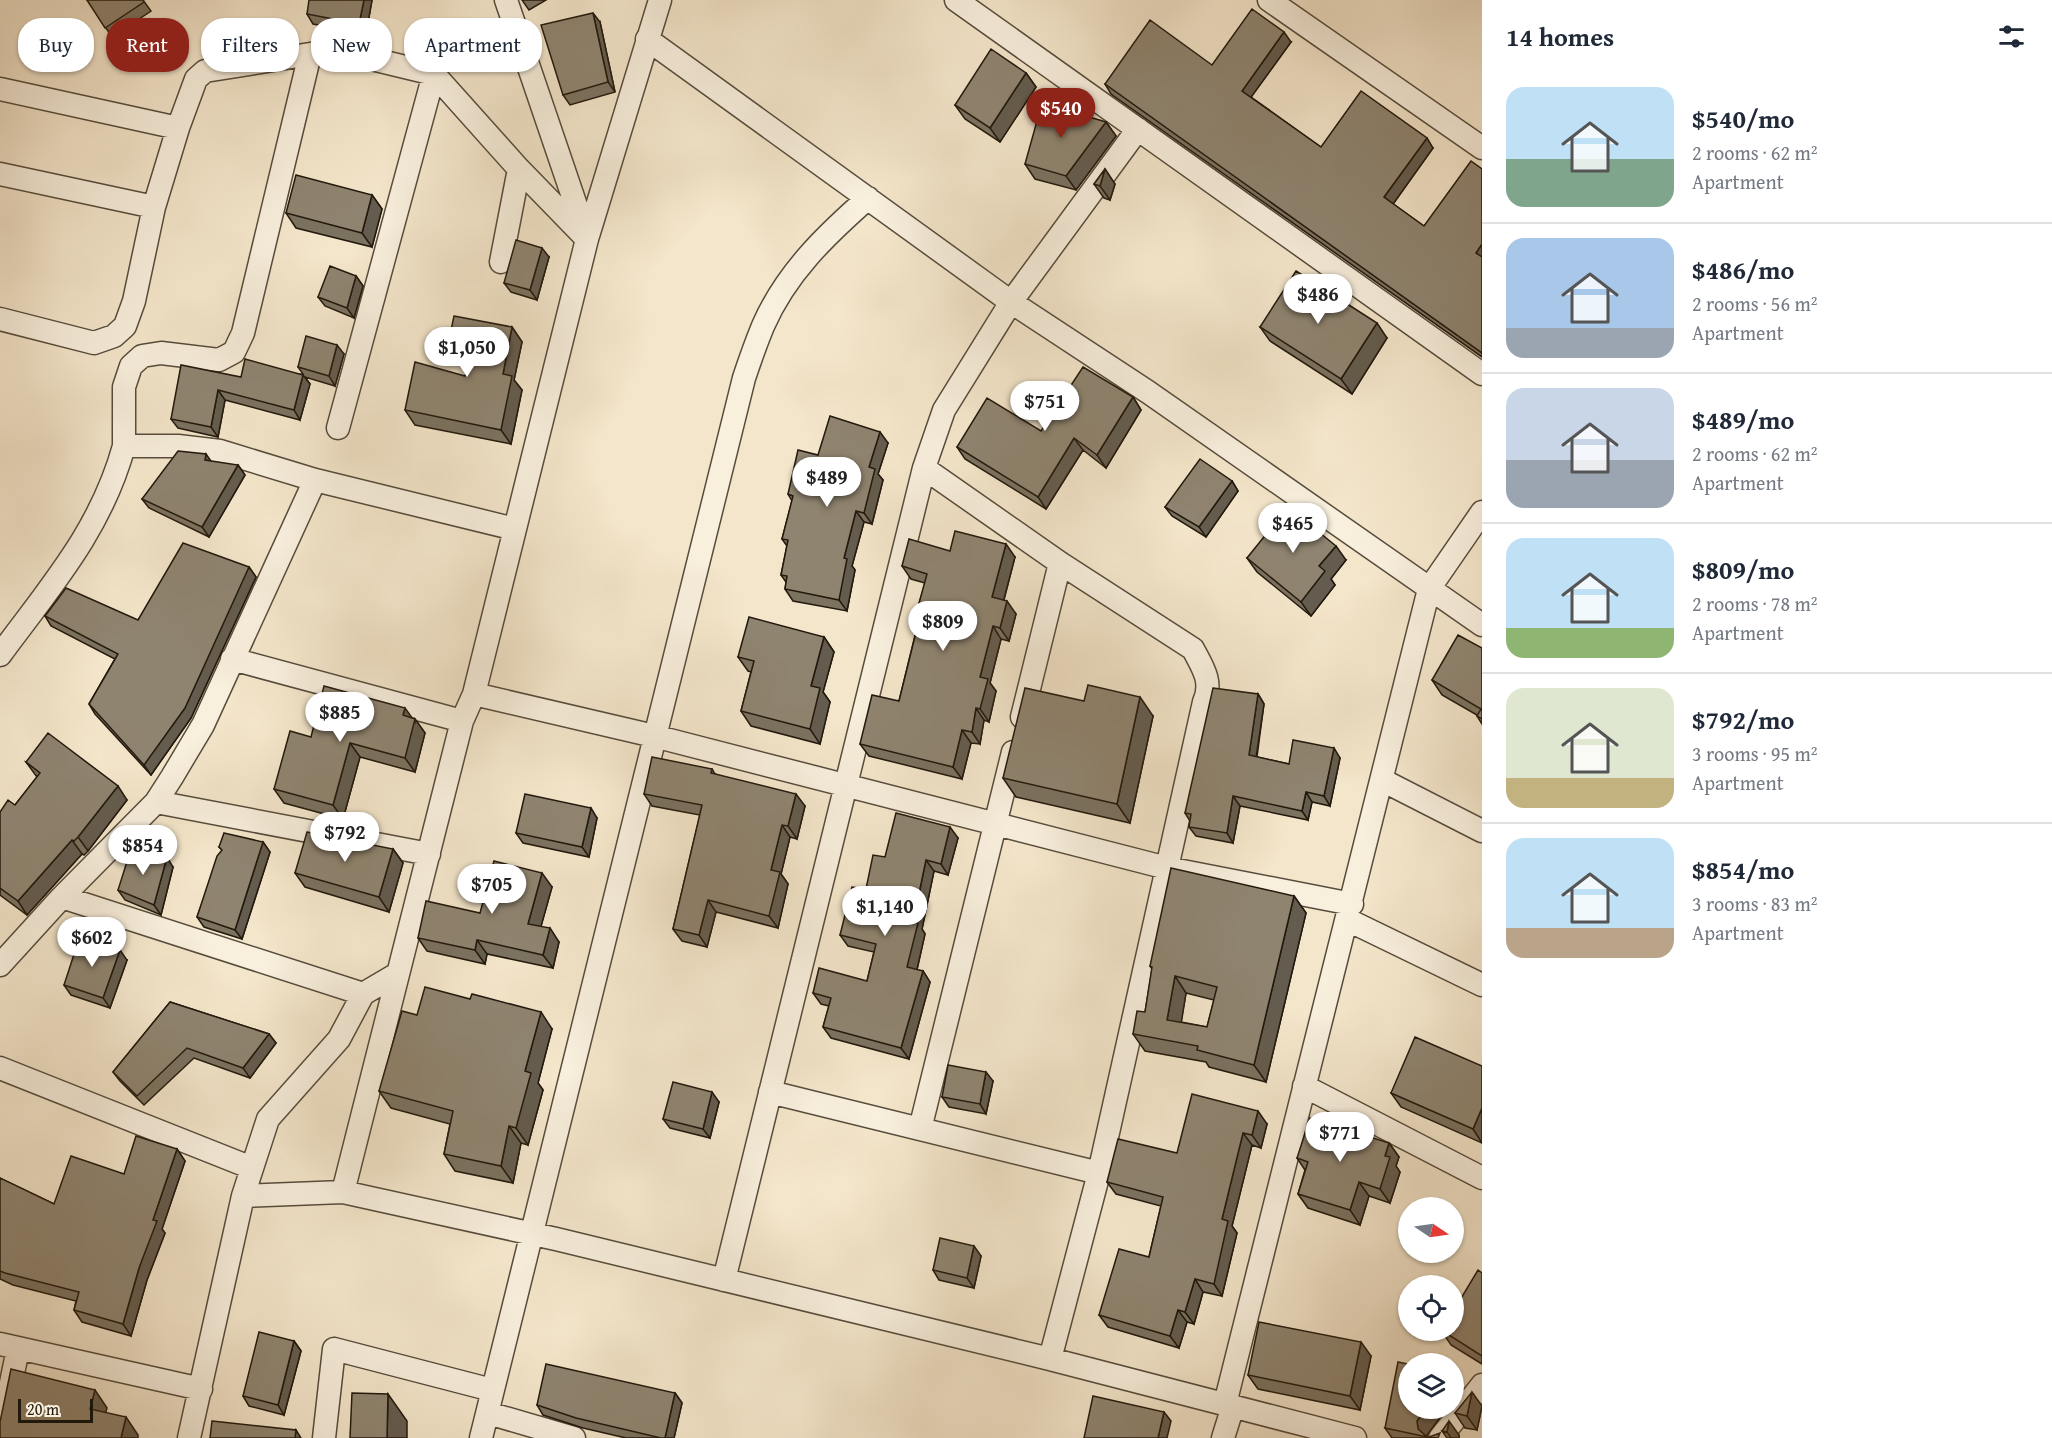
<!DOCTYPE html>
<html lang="en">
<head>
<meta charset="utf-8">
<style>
	:root { --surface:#fff; --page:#f2f2f3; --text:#1f2937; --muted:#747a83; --line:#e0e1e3; --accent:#8f2418 }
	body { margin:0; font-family:"Gentium Book Plus",serif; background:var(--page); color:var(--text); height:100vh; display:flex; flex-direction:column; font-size:22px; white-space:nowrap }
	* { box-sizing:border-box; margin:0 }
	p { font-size:20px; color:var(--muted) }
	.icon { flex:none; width:33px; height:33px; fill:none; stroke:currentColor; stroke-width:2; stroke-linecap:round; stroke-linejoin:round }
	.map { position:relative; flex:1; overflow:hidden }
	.sheet { display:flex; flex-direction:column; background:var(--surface); width:570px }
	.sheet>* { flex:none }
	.top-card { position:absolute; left:18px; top:18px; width:570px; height:54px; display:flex; gap:12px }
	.needle { width:39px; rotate:103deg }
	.buttons { position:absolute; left:1398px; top:1197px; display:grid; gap:12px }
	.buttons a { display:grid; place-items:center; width:66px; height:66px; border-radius:50%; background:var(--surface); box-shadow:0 2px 4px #0004; font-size:30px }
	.scale { position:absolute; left:18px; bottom:15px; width:75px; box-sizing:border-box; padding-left:6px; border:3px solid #22190d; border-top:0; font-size:16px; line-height:21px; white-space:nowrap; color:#22190d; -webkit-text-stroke:4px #f8efdd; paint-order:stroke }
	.price { position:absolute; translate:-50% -51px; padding:0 14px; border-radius:21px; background:#fff; color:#222; font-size:20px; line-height:39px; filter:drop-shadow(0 2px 3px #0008) }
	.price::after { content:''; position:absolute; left:50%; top:36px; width:18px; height:14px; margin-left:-9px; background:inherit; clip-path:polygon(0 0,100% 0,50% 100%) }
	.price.on { background:var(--accent); color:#fff }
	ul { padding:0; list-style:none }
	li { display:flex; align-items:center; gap:18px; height:150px; padding:0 24px }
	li+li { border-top:2px solid var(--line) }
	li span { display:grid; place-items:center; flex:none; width:168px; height:120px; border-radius:18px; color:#555 }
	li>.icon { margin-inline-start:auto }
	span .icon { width:72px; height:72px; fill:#fffc; stroke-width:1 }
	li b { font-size:26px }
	h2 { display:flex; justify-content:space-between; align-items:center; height:72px; padding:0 24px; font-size:26px }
	.pill { padding:0 21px; border-radius:24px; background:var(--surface); box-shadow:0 2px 4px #0004; font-size:21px; line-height:54px }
	.pill.on { background:var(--accent); color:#fff }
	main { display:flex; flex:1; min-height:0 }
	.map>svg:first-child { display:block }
</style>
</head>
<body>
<main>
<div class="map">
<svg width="1482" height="1438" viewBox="0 0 1482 1438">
	<rect width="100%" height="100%" fill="#f4e6cb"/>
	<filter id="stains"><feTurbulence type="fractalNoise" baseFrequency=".00333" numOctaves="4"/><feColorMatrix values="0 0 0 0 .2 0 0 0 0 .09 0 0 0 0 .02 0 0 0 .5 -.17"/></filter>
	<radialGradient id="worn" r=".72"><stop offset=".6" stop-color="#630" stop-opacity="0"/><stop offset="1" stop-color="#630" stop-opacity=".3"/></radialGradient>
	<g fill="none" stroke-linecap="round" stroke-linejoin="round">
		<!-- street casing -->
		<g stroke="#564c3c" stroke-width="25">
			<path id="street" d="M506 0 585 232
				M956 0 1482 374
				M1269 0 1482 148
				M647 39 1011 302 1148 392 1482 625
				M0 89 178 128
				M0 174 154 207
				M501 262 519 169
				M0 319 94 343 114 336 125 326 134 301 154 207 178 128 196 79 205 71 310 54
				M338 428 434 74
				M124 446V387L131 366 142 356 161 353 219 360 234 352 243 333 310 54 343 52 434 74 519 169 587 239
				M924 468 1060 563 1193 649C1203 668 1213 682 1204 702L1099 1173 1050 1359
				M0 655C50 587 101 530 124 446H178L220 451 315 480 515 529
				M232 659 462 721
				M474 694 654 736 1167 868 1352 904
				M1022 717 1060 563
				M1382 780 1482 831
				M156 802 429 854
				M62 897 363 994
				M1348 920 1482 985
				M0 965 62 897 156 802 172 777 203 725 315 480
				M0 1068 252 1168
				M1304 1086 1482 1178
				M770 1092 1099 1173
				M920 1129 1013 752
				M343 1192 462 721 474 694 587 239 660 0
				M243 1196 268 1119 339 1039 363 994 397 974
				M724 1280 924 468 944 410 1011 302 1138 129
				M0 1344 201 1389
				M1225 1404 1429 589 1482 512
				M488 1413 574 1438
				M0 1436 18 1349
				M189 1438 243 1196 343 1192 556 1239 1050 1359 1355 1438
				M324 1438 334 1349 492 1390
				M481 1438 744 378C750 360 756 343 763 326 786 273 826 235 868 198
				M1223 1438 1233 1406
				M1440 1438 1482 1385"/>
		</g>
		<!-- street -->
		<use href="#street" stroke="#f8efdd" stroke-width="22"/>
	</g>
	<!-- wall -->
	<path fill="#7b7260" stroke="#22190d" stroke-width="1.5" fill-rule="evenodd" d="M87 0H143L151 11 112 37Z
		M372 0 366 34 313 24 307 14Z
		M522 0H546L529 10Z
		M600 22 615 92 570 105 563 95Z
		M1291 42 1251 97 1321 147 1433 148 1393 204 1424 226 1482 169V357L1111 94 1105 84 1212 65Z
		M1026 73 1036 87 1000 142 965 119 955 105Z
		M1106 122 1116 136 1076 190 1035 179 1025 164Z
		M1105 169 1115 184 1110 200 1104 198 1094 184Z
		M372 195 382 209 372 247 296 228 286 213Z
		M549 257 537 300 511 292 504 283Z
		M356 276 363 286 354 318 325 306 318 297Z
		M512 327 522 342 514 380 522 390 511 444 415 425 405 410 465 376 470 363 458 359 448 344Z
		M1260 327 1387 338 1352 394 1270 341Z
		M344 354 335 386 305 377 310 384 300 420 225 400 218 437 178 428 171 419 241 377 303 374 298 367Z
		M1133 397 1141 410 1106 468 1083 450 1046 509 965 459 957 447 1041 431Z
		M888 443 878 474 883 480 872 524 864 522 852 566 855 570 847 611 793 601 785 589 786 582 781 575 787 546 782 539 792 501 788 494 818 455Z
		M238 465 245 475 209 537 149 508 142 499Z
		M1232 481 1238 491 1206 537 1172 516 1165 507Z
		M950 551 1015 557 1004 600 1016 614 1009 641 1001 639 990 683 996 691 989 722 984 720 980 744 971 743 962 779 869 756 860 744 899 701 921 611 918 607 925 583 911 579 902 566Z
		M1247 558 1346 560 1331 579 1335 585 1311 616 1257 572Z
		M249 567 256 577 191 718 151 775 95 714 89 704 115 659 51 626 45 616 138 620Z
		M824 637 834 652 823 692 830 702 820 744 751 726 741 711 751 672 748 671 738 657Z
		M1482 648V724L1477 716V715L1442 695 1432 680Z
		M1258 694 1264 704 1257 757 1289 764 1340 758 1330 806 1312 802 1308 820 1240 806 1233 843 1196 836 1189 827 1190 821 1185 813Z
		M1153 716 1130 823 1016 797 1003 778Z
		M412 718 415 719 425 733 415 772 360 757 343 819 284 803 274 789 311 737Z
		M26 762 127 800 88 851 84 855 82 854 27 915 0 895V812L15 805 37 777Z
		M712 769 715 774 805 806 797 839 790 837 781 874 788 884 778 928 716 912 707 947 682 941 673 929 700 815 652 806 644 794Z
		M597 818 589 857 523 843 516 833Z
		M958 838 948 875 934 871 922 929 925 934 917 970 923 971 930 982 909 1059 831 1038 823 1027 829 1006 821 1004 813 993 867 981 874 952 848 946 840 935 885 857Z
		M263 842 270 852 242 939 204 927 197 917 222 850 219 847Z
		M393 849 403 863 389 912 305 887 295 873Z
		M173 867 161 915 125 900 118 890Z
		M552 887 541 926 559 942 553 968 487 954 485 964 427 951 418 938 480 913Z
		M1294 896 1306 913 1266 1082 1209 1067 1206 1062 1145 1051 1133 1034 1145 1012 1152 969 1150 966ZM1186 993 1214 1000 1207 1027 1181 1022Z
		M127 960 110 1008 71 995 64 985Z
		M170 1002 269 1034 276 1043 250 1078 194 1058 144 1105 120 1081 113 1072Z
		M552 1029 538 1083 543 1090 528 1145 521 1143 513 1183 455 1171 444 1154 450 1124 391 1108 379 1091Z
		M1482 1066V1143L1401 1107 1391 1093Z
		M993 1081 986 1114 949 1107 942 1097Z
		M719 1102 710 1138 670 1128 663 1119Z
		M1267 1124 1261 1148 1252 1145 1232 1226 1237 1233 1222 1296 1203 1292 1194 1324 1187 1322 1179 1348 1108 1327 1099 1315 1149 1257 1161 1206 1116 1194 1107 1182 1177 1153Z
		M1389 1143 1399 1157 1396 1166 1400 1172 1390 1203 1369 1196 1360 1225 1308 1208 1298 1194 1305 1170 1297 1158Z
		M177 1149 185 1161 162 1229 165 1233 147 1280 131 1336 82 1322 74 1310 76 1301 13 1285 0 1279V1178L54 1204 124 1174Z
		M981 1256 974 1288 939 1280 933 1270Z
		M1482 1273V1364L1451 1345 1441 1330Z
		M294 1341 301 1351 284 1415 249 1406 243 1396Z
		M1371 1356 1360 1410 1258 1389 1248 1375Z
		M675 1393 682 1403 674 1438H626L583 1428 543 1415 537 1405Z
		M1482 1406 1477 1430 1465 1428 1455 1413Z
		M1385 1428 1427 1435 1428 1438H1392Z
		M1442 1431 1459 1435V1438H1447Z"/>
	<!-- shaded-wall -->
	<path fill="#645c4e" stroke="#22190d" stroke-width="1.5" d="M364 0H372L366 34 359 24Z
		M593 13 600 22 615 92 608 82Z
		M1284 32 1291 42 1249 100 1242 91Z
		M1026 73 1036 87 1000 142 990 128Z
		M1106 122 1116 136 1076 190 1066 176Z
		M1427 138 1433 148 1391 207 1384 197Z
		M1105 169 1115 184 1110 200 1100 186Z
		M372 195 382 209 372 247 362 233Z
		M1482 244V261L1476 253Z
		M542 248 549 257 537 300 530 290Z
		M356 276 363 286 354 318 347 308Z
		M1377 323 1387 338 1352 394 1341 379Z
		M512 327 522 342 514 380 522 390 511 444 501 430 503 374Z
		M337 345 344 354 335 386 329 376Z
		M303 375 310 384 300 420 294 410Z
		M218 390 225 400 218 437 211 427Z
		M1133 397 1141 410 1106 468 1097 455Z
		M880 432 888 443 878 474 883 480 872 524 864 513 869 467Z
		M1074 438 1083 450 1046 509 1038 497Z
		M206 454 213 464 205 460Z
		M238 465 245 475 209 537 202 527Z
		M1232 481 1238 491 1206 537 1199 527Z
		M856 511 864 522 852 566 855 570 847 611 839 600 844 558Z
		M1006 544 1015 557 1001 610 992 597Z
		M1336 546 1346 560 1331 579 1335 585 1311 616 1301 602 1319 566Z
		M249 567 256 577 191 718 151 775 144 765Z
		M1007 601 1016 614 1009 641 1000 628Z
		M993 626 1001 639 990 683 996 691 989 722 980 709V677Z
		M824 637 834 652 823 692 830 702 820 744 810 729 811 686Z
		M1258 694 1264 704 1255 764 1249 755Z
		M1140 697 1153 716 1130 823 1117 804Z
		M405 708 415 722V719L425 733 415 772 405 758 403 715Z
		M976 708 984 720 980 744 972 732Z
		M962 730 971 743 962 779 953 767Z
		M350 743 360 757 343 819 333 805Z
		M1334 748 1340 758 1330 806 1324 796Z
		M118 786 127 800 88 851 78 837Z
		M1306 792 1312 802 1308 820 1302 811Z
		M796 794 805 806 797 839 788 826Z
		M1233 796 1240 806 1233 843 1227 833Z
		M591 808 597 818 589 857 582 847Z
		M782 825 790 837 781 874 788 884 778 928 769 916 771 870Z
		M950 827 958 838 948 875 941 864Z
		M72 840 82 854 27 915 18 901Z
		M263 842 270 852 242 939 235 930Z
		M393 849 403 863 389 912 379 897Z
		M167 857 173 867 161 915 154 905Z
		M926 860 934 871 922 929 925 934 915 978 907 967 913 922Z
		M542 873 552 887 538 937 528 924Z
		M1294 896 1306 913 1266 1082 1254 1065Z
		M708 900 716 912 707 947 699 935Z
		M550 928 559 942 553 968 543 955Z
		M477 940 487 954 485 964 475 950Z
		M120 950 127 960 110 1008 103 998Z
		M923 971 930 982 909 1059 901 1048Z
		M1175 976 1186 993 1179 1037 1167 1020Z
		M541 1012 552 1029 538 1083 543 1090 528 1145 516 1128 525 1071Z
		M269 1034 276 1043 250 1078 243 1068Z
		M986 1072 993 1081 986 1114 980 1104Z
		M712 1092 719 1102 710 1138 703 1129Z
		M1482 1108V1143L1473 1129Z
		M1258 1111 1267 1124 1261 1148 1252 1135Z
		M509 1126 521 1143 513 1183 501 1166Z
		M1243 1133 1252 1145 1232 1226 1237 1233 1222 1296 1214 1284 1222 1219Z
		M1389 1143 1399 1157 1396 1166 1400 1172 1390 1203 1380 1189 1385 1156Z
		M177 1149 185 1161 162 1229 165 1233 147 1280 131 1336 123 1324 153 1220Z
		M1359 1182 1369 1196 1360 1225 1350 1210Z
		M974 1246 981 1256 974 1288 967 1278Z
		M1195 1279 1203 1292 1194 1324 1185 1312Z
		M1178 1310 1187 1322 1179 1348 1170 1336Z
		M294 1341 301 1351 284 1415 278 1405Z
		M1361 1342 1371 1356 1360 1410 1350 1396Z
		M1454 1374 1463 1387 1454 1400Z
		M95 1390 107 1408 102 1427 90 1409Z
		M1472 1392 1482 1406 1477 1430 1467 1416Z
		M675 1393 682 1403 674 1438H665Z
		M388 1394 407 1421V1438H387Z
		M1426 1408H1447L1427 1435V1437L1418 1429 1417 1421Z
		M1164 1412 1171 1421 1167 1438H1158Z
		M126 1417 138 1435V1438H121Z
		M1449 1421 1459 1435V1438H1451L1447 1432Z
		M296 1430 301 1438H295Z"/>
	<!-- building -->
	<path fill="#8f8470" stroke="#22190d" stroke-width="1.5" fill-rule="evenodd" d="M87 0H143L144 2 105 28Z
		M309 0H364L359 24 307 14Z
		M1252 9 1284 32 1242 91 1321 147 1361 91 1427 138 1384 197 1424 226 1471 161 1482 169V244L1476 253 1482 257V353L1105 84 1150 20 1212 65Z
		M593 13 608 82 563 95 541 25Z
		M991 49 1026 73 990 128 955 105Z
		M1042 103 1106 122 1066 176 1025 164Z
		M1105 169 1100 186 1094 184Z
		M296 175 372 195 362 233 286 213Z
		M516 240 542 248 530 290 504 283Z
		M330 266 356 276 347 308 318 297Z
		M1296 271 1377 323 1341 379 1260 327Z
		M454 316 512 327 503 374 512 376 501 430 405 410 415 362 465 376 473 354 448 344Z
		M306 336 337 345 329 376 298 367Z
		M245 359 303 375 294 410 218 390 211 427 171 419 181 365 241 377Z
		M1083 367 1133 397 1097 455 1074 438 1038 497 957 447 987 398 1041 431Z
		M830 416 880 432 869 467 875 469 864 513 856 511 844 558 847 559 839 600 785 589 787 576 781 575 788 540 782 539 793 496 788 494 798 450 818 455Z
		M178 451 206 454 205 460 238 465 202 527 142 499Z
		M1200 459 1232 481 1199 527 1165 507Z
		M1288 507 1336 546 1319 566 1325 571 1301 602 1247 558Z
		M955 531 1006 544 992 597 1007 601 1000 628 993 626 980 677 988 679 980 709 976 708 972 732 962 730 953 767 860 744 872 695 899 701 922 608 918 607 927 574 902 566 909 539 950 551Z
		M183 543 249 567 185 708 144 765 89 704 118 654 45 616 66 588 138 620Z
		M749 617 824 637 811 686 820 688 810 729 741 711 754 661 738 657Z
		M1458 635 1482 648V719L1477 716 1481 709 1432 680Z
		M1088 685 1140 697 1117 804 1003 778 1025 688 1084 701Z
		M324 686 405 708 403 715 415 719 405 758 350 743 333 805 274 789 290 731 311 737Z
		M1213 688 1258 694 1249 755 1289 764 1293 740 1334 748 1324 796 1306 792 1302 811 1233 796 1227 833 1189 827 1191 814 1185 813Z
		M48 733 118 786 78 837 74 841 72 840 18 901 0 888V812L8 800 15 805 40 773 26 762Z
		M652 757 712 769 711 773 796 794 788 826 782 825 771 870 780 872 769 916 708 900 699 935 673 929 702 805 644 794Z
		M525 794 591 808 582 847 516 833Z
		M896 813 950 827 941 864 926 860 913 922 918 923 907 967 923 971 901 1048 823 1027 831 998 813 993 819 968 867 981 876 944 840 935 852 887 866 889 873 855 885 857Z
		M307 832 393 849 379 897 295 873Z
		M224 833 263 842 235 930 197 917 217 856 222 850 219 847Z
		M131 849 167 857 154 905 118 890Z
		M494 861 542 873 528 924 550 928 543 955 477 940 475 950 418 938 426 901 480 913Z
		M1171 868 1294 896 1254 1065 1197 1050 1198 1046 1133 1034 1137 1011 1145 1012 1152 967 1150 966ZM1175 976 1217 987 1207 1027 1167 1020Z
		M79 939 120 950 103 998 64 985Z
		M425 987 470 999 472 994 541 1012 525 1071 531 1073 516 1128 509 1126 501 1166 444 1154 453 1111 379 1091 402 1011 417 1015Z
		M170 1002 269 1034 243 1068 187 1048 137 1096 113 1072Z
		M1415 1037 1482 1066V1108L1473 1129 1391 1093Z
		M948 1065 986 1072 980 1104 942 1097Z
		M673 1082 712 1092 703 1129 663 1119Z
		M1192 1094 1258 1111 1252 1135 1243 1133 1222 1219 1228 1221 1214 1284 1195 1279 1185 1312 1178 1310 1170 1336 1099 1315 1119 1249 1149 1257 1163 1197 1107 1182 1118 1139 1177 1153Z
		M1310 1118 1389 1143 1385 1156 1390 1157 1380 1189 1359 1182 1350 1210 1298 1194 1308 1162 1297 1158Z
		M136 1136 177 1149 153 1220 157 1221 139 1268 123 1324 74 1310 79 1292 5 1273 0 1271V1178L54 1204 71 1156 124 1174Z
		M940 1238 974 1246 967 1278 933 1270Z
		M1478 1270 1482 1273V1356L1441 1330H1454V1310Z
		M1259 1322 1361 1342 1350 1396 1248 1375Z
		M259 1332 294 1341 278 1405 243 1396Z
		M1398 1362 1408 1364V1408H1426L1417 1421 1418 1429 1427 1437 1385 1428Z
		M546 1364 675 1393 665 1438H661L576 1418 537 1405Z
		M11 1369 95 1390 90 1409 126 1417 121 1438H0V1422Z
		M1472 1392 1467 1416 1455 1413Z
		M352 1393 388 1394 387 1438H350Z
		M1093 1396 1164 1412 1158 1438H1084Z
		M212 1421 296 1430 295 1438H210Z
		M1449 1421 1447 1432 1442 1431Z
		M1440 1433 1438 1438 1429 1437Z"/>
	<rect width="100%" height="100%" filter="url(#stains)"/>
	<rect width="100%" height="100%" fill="url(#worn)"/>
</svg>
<div class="buttons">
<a><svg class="needle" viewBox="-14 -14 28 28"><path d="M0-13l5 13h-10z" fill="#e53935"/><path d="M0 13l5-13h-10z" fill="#747a83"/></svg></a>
<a><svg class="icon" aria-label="locate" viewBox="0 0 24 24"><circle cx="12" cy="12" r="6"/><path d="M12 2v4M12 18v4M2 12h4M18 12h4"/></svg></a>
<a><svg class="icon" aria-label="layers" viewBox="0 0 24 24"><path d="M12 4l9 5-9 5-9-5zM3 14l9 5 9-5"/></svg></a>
</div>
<div class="scale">20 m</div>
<b class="price on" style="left:1061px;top:139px">$540</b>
<b class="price" style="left:1318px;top:325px">$486</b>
<b class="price" style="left:467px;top:378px">$1,050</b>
<b class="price" style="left:1045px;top:432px">$751</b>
<b class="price" style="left:827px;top:508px">$489</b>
<b class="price" style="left:1293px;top:554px">$465</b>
<b class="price" style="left:943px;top:652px">$809</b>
<b class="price" style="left:340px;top:743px">$885</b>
<b class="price" style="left:345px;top:863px">$792</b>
<b class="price" style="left:143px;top:876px">$854</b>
<b class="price" style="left:492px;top:915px">$705</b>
<b class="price" style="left:885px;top:937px">$1,140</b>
<b class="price" style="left:92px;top:968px">$602</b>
<b class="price" style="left:1340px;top:1163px">$771</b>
<div class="top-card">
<a class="pill">Buy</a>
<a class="pill on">Rent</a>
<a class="pill">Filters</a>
<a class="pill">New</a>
<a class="pill">Apartment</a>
</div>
</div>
<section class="sheet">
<h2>14 homes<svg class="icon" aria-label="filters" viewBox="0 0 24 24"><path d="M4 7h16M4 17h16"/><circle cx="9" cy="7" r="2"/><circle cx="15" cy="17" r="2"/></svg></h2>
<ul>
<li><span style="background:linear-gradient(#bfe0f5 60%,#7fa58c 0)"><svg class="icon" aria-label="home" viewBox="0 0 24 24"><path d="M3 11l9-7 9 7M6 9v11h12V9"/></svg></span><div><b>$540/mo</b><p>2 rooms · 62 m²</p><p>Apartment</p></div></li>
<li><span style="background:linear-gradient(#a9c7e8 75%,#9aa5b1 0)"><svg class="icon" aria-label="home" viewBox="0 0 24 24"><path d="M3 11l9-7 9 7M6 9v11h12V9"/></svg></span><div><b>$486/mo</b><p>2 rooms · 56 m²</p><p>Apartment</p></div></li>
<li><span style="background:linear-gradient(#c9d6e8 60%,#9aa5b1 0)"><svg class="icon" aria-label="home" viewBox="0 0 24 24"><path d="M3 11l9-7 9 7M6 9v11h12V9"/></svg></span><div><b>$489/mo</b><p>2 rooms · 62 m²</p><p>Apartment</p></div></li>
<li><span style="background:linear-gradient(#bfe0f5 75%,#8fb573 0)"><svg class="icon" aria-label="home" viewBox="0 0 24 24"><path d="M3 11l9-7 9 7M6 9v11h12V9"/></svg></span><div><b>$809/mo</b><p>2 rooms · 78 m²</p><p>Apartment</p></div></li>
<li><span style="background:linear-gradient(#dfe7d0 75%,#c2b280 0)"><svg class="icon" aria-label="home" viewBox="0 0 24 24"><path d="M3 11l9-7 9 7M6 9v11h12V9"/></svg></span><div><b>$792/mo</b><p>3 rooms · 95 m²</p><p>Apartment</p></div></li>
<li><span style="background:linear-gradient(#bfe0f5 75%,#b9a48a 0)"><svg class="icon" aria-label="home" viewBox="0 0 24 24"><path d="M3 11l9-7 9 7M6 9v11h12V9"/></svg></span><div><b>$854/mo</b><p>3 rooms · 83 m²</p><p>Apartment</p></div></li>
</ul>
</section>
</main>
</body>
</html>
